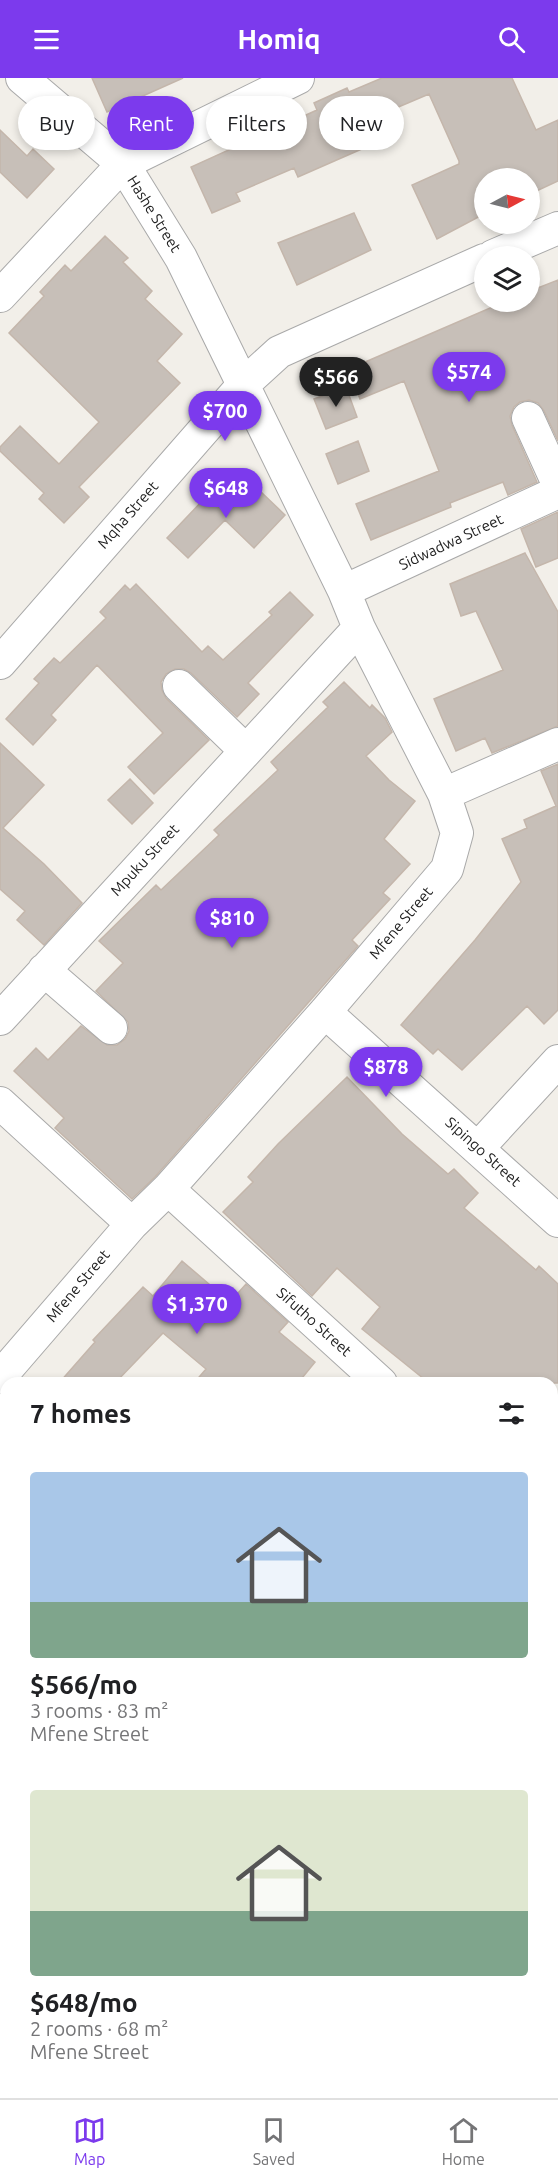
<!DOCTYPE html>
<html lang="en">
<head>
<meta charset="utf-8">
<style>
	:root { --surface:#fff; --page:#f6f6f6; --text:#202124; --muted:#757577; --line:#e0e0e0; --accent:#7c3aed }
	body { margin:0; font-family:Ubuntu,sans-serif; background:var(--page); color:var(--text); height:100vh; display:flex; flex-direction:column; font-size:22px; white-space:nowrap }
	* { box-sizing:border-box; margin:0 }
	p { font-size:20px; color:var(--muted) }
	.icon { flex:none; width:33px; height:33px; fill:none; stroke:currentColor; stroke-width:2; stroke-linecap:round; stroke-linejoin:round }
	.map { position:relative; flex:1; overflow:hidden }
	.details { position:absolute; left:0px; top:1299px; width:558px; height:722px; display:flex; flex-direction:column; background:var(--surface); border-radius:18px 18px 0 0; box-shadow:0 3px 9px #0003 }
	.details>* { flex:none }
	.banner { position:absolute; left:18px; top:18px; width:522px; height:54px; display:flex; gap:12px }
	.needle { width:39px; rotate:83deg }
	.controls { position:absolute; left:474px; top:90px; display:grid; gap:12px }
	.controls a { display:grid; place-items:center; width:66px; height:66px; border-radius:50%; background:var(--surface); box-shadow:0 3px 9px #0003; font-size:30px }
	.price { position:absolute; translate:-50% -51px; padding:0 14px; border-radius:21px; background:var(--accent); color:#fff; font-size:20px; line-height:39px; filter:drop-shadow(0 2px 3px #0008) }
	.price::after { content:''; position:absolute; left:50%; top:36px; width:18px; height:14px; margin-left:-9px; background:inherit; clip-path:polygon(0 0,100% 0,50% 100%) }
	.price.on { background:#222; color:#fff }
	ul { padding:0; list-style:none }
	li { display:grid; align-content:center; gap:12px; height:318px; padding:0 30px }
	li span { display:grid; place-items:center; height:186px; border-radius:6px; color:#555 }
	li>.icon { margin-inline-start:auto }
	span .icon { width:108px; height:108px; fill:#fffc; stroke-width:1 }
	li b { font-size:26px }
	h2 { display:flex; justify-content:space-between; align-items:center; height:72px; padding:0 30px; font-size:26px }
	.tag { padding:0 21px; border-radius:27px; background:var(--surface); box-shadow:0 3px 9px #0003; font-size:21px; line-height:54px }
	.tag.on { background:var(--accent); color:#fff }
	header { display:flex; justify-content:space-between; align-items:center; height:78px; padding:0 30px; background:var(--accent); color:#fff; font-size:27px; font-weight:600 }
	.dock { display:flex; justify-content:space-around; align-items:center; height:84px; border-top:2px solid var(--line); background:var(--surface); font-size:16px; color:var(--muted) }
	.dock a { display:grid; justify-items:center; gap:3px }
	.dock .on { color:var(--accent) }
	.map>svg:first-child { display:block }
</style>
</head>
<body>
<header><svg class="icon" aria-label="menu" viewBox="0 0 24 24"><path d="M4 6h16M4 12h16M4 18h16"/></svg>Homiq<svg class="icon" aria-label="search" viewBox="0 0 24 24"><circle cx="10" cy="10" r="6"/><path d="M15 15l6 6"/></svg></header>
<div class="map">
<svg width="558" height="2020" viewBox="0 0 558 2020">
	<rect width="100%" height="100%" fill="#f2efe9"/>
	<!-- sand -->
	<path fill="#fff1ba" d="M558 1825V2020H406L410 2014H552V1833Z"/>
	<!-- building -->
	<path fill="#c7bfb8" stroke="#c4b6ab" stroke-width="1.5" d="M92 0H183L107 34Z
		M382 0H512L536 52 558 42V103L530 116V100H484V136L437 161 412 107 459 86V83L429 16 363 44 373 66 298 99 294 90 236 115 240 123 212 135 191 89 317 32 314 25 347 10 349 14Z
		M0 52 27 78 33 71 54 91 27 120 0 94Z
		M354 135 371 172 297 207 278 165Z
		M105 158 128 180 123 184 152 213 145 221 182 256 157 283 180 305 79 409 89 419 64 445 39 421 44 415 0 373V369L20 348 59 386 99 344 9 255 44 218 40 214 65 187 71 193Z
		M558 202V363L544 333 538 325 529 322 520 324 514 329 510 338 512 347 537 404 508 417 503 404 450 425 451 429 371 462 356 426 439 393 404 303 360 321 349 291 504 224H530V213Z
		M346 309 357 339 326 351 314 321Z
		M358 363 369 393 338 406 326 376Z
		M223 401 248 425 260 413 285 437 254 470 225 442 188 480 167 460Z
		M558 434V480L536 489 521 451Z
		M525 475 558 534V648L492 675 485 660 456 673 434 621 503 592 476 533 461 538 450 506Z
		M136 506 202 574 208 568 223 582 272 537 269 534 290 514 313 537 248 605 259 616 237 639 191 595 184 591H175L166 596 161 604 162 612 166 620 209 662 154 716 128 689 163 655 97 587 51 637 56 642 33 667 6 641 39 605 34 601 54 580 60 585 106 540 100 534 125 507 130 512Z
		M344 604 370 630 372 627 385 640 392 654 366 678 389 702 415 723 384 761 410 786 383 815 390 821 352 862 358 868 155 1099 132 1121 55 1050 64 1040 14 993 36 970 48 982 81 948 107 967H117L125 961 129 953 128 944 96 913 123 885 99 863 156 807 161 812 219 757 214 752 278 692 271 684 328 629 323 624Z
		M0 665 44 707 3 750 44 786 82 825 44 867 17 842 25 833 0 811Z
		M558 686V932L544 946 527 928 462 992 438 971 433 976 401 947 475 862 521 804 502 761 527 750 524 742 556 728 541 693Z
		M130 701 153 725 132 746 108 722Z
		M347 999 402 1056 448 1096 454 1091 478 1115 464 1130 536 1192 539 1188 558 1206V1305H429L362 1251 380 1229 337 1190 312 1218 223 1134 253 1104 248 1099 278 1066Z
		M182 1183 230 1224 246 1206 288 1244 279 1254 315 1284 298 1305H194L206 1291 163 1255 115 1305H59L95 1264 93 1262 143 1209 153 1218Z"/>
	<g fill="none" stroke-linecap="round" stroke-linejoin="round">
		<!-- street casing -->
		<g stroke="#a9a9a9" stroke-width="34">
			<path id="street" d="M493 178 558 150
				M0 218 123 86 298 0
				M528 340 558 406
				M344 513 558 414
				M0 585 244 306 279 274 484 182
				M179 608 246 673
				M444 716 558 666
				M44 892 111 950
				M325 934 558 1143
				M0 941 359 550
				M0 1025 132 1146
				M479 1069 558 983
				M168 1111 381 1305
				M0 1299 132 1146 168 1111 325 934 447 791 457 755 444 716 359 550 344 513 181 180 123 86 22 0
				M552 1462 558 1467
				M552 1514 558 1508
				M0 1599 6 1604
				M4 1740 6 1738
				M552 1775 558 1768
				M162 2020 165 2014
				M341 2020 344 2014"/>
		</g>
		<!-- street -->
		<use href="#street" stroke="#fff" stroke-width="32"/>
	</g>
	<g text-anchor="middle" stroke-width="4.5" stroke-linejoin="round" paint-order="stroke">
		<!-- street labels -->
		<g font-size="15" fill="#222" stroke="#fff">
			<text transform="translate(154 136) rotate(58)" y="5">Hashe Street</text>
			<text transform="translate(128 437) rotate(-49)" y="5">Mqha Street</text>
			<text transform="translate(451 464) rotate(-25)" y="5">Sidwadwa Street</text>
			<text transform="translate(145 782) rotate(-47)" y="5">Mpuku Street</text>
			<text transform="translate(401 845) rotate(-50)" y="5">Mfene Street</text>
			<text transform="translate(483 1074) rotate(42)" y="5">Sipingo Street</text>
			<text transform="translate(78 1208) rotate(-50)" y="5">Mfene Street</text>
			<text transform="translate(314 1244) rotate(42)" y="5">Sifutho Street</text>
		</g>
	</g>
</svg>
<div class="controls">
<a><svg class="needle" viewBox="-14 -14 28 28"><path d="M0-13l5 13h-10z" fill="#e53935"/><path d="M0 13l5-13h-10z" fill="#757577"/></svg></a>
<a><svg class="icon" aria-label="layers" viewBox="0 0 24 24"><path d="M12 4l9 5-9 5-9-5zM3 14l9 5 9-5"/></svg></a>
</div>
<b class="price" style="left:469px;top:325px">$574</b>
<b class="price on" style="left:336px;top:330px">$566</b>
<b class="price" style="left:225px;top:364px">$700</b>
<b class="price" style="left:226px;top:441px">$648</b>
<b class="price" style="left:232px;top:871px">$810</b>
<b class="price" style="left:386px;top:1020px">$878</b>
<b class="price" style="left:197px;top:1257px">$1,370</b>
<div class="banner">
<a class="tag">Buy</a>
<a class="tag on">Rent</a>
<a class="tag">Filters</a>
<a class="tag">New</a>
</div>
<section class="details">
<h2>7 homes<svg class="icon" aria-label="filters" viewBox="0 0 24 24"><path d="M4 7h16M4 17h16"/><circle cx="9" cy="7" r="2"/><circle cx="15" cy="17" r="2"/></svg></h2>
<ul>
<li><span style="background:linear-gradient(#a9c7e8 70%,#7fa58c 0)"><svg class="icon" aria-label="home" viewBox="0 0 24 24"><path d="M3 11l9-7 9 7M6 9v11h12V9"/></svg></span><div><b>$566/mo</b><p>3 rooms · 83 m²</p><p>Mfene Street</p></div></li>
<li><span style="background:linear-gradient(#dfe7d0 65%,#7fa58c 0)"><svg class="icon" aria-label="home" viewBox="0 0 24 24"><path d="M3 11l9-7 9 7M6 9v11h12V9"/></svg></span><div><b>$648/mo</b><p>2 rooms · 68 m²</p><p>Mfene Street</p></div></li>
</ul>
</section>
</div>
<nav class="dock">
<a class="on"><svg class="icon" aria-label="map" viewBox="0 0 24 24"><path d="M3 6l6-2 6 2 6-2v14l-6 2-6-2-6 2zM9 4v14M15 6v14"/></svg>Map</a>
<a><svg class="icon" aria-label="saved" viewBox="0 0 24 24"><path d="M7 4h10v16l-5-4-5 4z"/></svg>Saved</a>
<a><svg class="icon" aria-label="home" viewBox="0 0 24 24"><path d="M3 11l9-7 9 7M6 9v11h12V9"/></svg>Home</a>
</nav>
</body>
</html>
